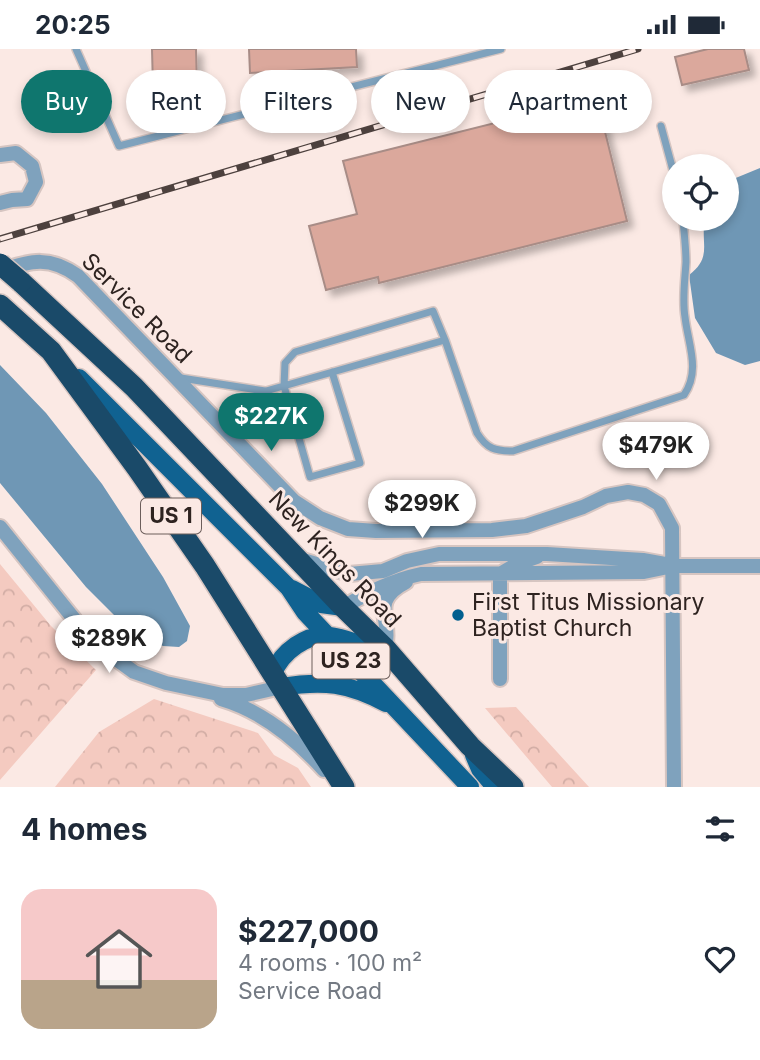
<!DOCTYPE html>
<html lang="en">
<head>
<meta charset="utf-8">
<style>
	:root { --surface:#fff; --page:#f2f2f3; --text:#1f2937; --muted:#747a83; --line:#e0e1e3; --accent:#0f766e }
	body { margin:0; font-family:Inter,sans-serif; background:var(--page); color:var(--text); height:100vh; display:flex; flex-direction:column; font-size:26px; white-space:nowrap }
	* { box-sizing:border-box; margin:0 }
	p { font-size:23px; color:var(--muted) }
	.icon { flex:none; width:38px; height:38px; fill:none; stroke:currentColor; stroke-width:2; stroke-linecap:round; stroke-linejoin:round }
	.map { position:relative; height:738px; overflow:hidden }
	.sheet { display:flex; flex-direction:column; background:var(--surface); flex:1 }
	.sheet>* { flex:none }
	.hud { position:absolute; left:21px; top:21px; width:719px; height:63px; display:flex; gap:14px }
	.controls { position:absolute; left:662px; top:105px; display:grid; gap:14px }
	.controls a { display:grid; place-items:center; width:77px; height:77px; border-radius:50%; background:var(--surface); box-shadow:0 4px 10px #0003; font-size:35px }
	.price { position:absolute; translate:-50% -60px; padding:0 16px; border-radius:24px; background:#fff; color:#222; font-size:23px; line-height:46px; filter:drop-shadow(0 2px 4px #0008) }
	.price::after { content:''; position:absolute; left:50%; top:42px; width:21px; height:16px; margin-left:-10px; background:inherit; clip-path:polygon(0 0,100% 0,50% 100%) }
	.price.active { background:var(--accent); color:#fff }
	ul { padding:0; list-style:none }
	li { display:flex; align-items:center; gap:21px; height:175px; padding:0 21px }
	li+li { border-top:2px solid var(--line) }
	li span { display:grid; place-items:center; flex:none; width:196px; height:140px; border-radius:21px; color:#555 }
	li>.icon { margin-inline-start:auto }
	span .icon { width:84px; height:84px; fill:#fffc; stroke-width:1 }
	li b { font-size:30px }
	h2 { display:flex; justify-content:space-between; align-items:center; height:84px; padding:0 21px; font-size:30px }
	.chip { padding:0 24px; border-radius:32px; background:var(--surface); box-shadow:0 4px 10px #0003; font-size:24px; line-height:63px }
	.chip.active { background:var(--accent); color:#fff }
	.status { display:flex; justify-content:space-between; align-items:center; height:49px; padding:0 35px; background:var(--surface); direction:ltr }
	.status svg { height:19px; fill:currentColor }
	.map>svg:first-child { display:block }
</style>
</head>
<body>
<div class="status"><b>20:25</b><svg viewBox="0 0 49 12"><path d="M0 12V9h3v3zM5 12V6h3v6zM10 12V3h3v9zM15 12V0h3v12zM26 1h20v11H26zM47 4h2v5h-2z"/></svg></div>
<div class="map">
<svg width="760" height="738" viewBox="0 0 760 738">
	<defs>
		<pattern id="forest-crowns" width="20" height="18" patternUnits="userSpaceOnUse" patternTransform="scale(1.75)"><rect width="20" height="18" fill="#f4cac0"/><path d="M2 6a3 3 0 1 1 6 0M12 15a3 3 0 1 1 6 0" fill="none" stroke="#d2ada5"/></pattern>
		<filter id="shadow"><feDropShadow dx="6" dy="6" stdDeviation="3.5" flood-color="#0004"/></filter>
	</defs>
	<rect width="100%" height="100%" fill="#fbe9e4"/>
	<!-- forest -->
	<path fill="url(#forest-crowns)" d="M0 515 51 577 96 621 0 731Z
		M154 650 258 684 274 706 298 719 311 738H55L99 683Z
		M516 658 589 738H552L485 659Z"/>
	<!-- water -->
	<path fill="#6f97b5" d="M760 119V312L745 316 716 304 695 269 689 226C713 208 700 194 705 170H726V133Z
		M0 316 46 364 102 435 163 528 190 577 187 592 179 598 163 597 142 588 119 571 86 538 0 434Z"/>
	<!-- building -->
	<path fill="#dba89c" stroke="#a88c86" stroke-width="2" filter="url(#shadow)" d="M152 0H196L197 38 153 39Z
		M249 0H356L357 18 250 24Z
		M708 0H744L749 21 682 36 675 8Z
		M593 34 627 172 379 234 378 228 326 241 309 177 357 165 343 112 547 61 543 46Z"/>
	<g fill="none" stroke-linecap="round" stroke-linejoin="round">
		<!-- lane casing -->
		<g stroke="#d6c5c1" stroke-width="10">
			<path id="lane" d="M76 0 119 97 501 0
				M661 77 674 125
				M332 323 360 414 310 428 284 337 285 314 295 303 433 262 445 291
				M181 329 265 342
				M223 379C236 359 244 352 266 342L445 291 477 384C487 400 495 402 513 402L684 346C701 321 688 295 685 268 682 250 685 231 686 213 686 199 684 184 683 170"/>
		</g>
		<!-- street casing -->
		<g stroke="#d6c5c1" stroke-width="18">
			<path id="street" d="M0 106 16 104 32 117 36 133 27 150 12 151 0 154
				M0 222C32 211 50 207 78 227L294 452 320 469 348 480 376 482 492 481 526 477 583 458 606 447 628 443 644 446 659 455 672 479 674 738
				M0 478 78 575 105 602 134 623 166 634 223 646H246L281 638
				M303 511 349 525 383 522 407 512 439 505H547L643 511 665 515
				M343 558C368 544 392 531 421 525L644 523 673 517H760
				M385 599C393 571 368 553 406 533
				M500 630V525L517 515 537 508
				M221 650C262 662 296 690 324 721"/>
		</g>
		<!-- primary casing -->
		<g stroke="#d6c5c1" stroke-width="21">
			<path id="primary" d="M79 329 289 539 305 563 470 738
				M292 540 321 555 343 558
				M273 624C282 603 306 584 330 587 352 590 360 599 385 599
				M281 638C324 631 348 634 386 654
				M474 706 480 720 495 738"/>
		</g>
		<!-- highway casing -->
		<g stroke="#d6c5c1" stroke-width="24">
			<path id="highway" d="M21 233 134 338 343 558 385 599 470 697 513 738
				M0 256 51 302 137 419 205 517 344 738"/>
		</g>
		<!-- lane -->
		<use href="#lane" stroke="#7fa2bd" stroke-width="7"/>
		<!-- street -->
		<use href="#street" stroke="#7fa2bd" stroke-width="14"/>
		<!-- primary -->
		<use href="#primary" stroke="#106291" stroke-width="18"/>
		<!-- highway -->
		<use href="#highway" stroke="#1a4a69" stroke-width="21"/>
		<!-- rail casing -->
		<g stroke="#4d413e" stroke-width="7">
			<path id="rail" d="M0 190 638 0"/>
		</g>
		<!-- rail -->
		<use href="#rail" stroke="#fbe9e4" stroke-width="4.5" stroke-dasharray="13" stroke-linecap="butt"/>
		<!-- highway-bridge casing -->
		<g stroke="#d6c5c1" stroke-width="24" stroke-linecap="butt">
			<path id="highway-bridge" d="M0 215 21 233"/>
		</g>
		<!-- highway-bridge -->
		<use href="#highway-bridge" stroke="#1a4a69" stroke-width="21"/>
	</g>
	<!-- markers -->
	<circle fill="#015f8f" stroke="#fbe9e4" stroke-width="2.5" cx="458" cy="566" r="7"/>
	<g text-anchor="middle" stroke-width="6" stroke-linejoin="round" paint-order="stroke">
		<!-- shield labels -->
		<g fill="#fbe9e4" stroke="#6c5e5b" stroke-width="2">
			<rect x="141" y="449.5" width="60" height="35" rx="5"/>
			<rect x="312.5" y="594.5" width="77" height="35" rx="5"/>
		</g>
		<g font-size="21" font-weight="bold" fill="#2e2320">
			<text x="171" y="474">US 1</text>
			<text x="351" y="619">US 23</text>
		</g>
		<!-- street labels -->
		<g font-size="23" fill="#2e2320" stroke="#fbe9e4">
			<text transform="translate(137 259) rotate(45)" y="8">Service Road</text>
			<text transform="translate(335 510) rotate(46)" y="8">New Kings Road</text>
		</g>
		<!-- poi labels -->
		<g font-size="23" fill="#2e2320" stroke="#fbe9e4" text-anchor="start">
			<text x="472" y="561">First Titus Missionary<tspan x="472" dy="26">Baptist Church</tspan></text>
		</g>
	</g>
</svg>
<div class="controls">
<a><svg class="icon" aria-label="locate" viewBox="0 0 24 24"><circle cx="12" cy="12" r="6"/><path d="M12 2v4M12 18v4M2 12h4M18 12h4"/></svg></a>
</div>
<b class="price active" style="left:271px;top:404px">$227K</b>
<b class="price" style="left:656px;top:433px">$479K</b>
<b class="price" style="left:422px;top:491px">$299K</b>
<b class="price" style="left:109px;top:626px">$289K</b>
<div class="hud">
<a class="chip active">Buy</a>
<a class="chip">Rent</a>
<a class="chip">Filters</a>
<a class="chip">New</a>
<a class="chip">Apartment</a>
</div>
</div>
<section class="sheet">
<h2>4 homes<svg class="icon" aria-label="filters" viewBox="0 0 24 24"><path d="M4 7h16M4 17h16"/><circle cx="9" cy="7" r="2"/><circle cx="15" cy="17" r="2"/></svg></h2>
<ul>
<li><span style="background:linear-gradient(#f6c9c9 65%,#b9a48a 0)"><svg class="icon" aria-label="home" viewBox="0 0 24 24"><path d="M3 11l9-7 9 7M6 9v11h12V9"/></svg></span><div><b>$227,000</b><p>4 rooms · 100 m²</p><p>Service Road</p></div><svg class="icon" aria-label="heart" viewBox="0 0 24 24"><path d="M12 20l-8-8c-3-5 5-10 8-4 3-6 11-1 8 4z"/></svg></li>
</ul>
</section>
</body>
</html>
